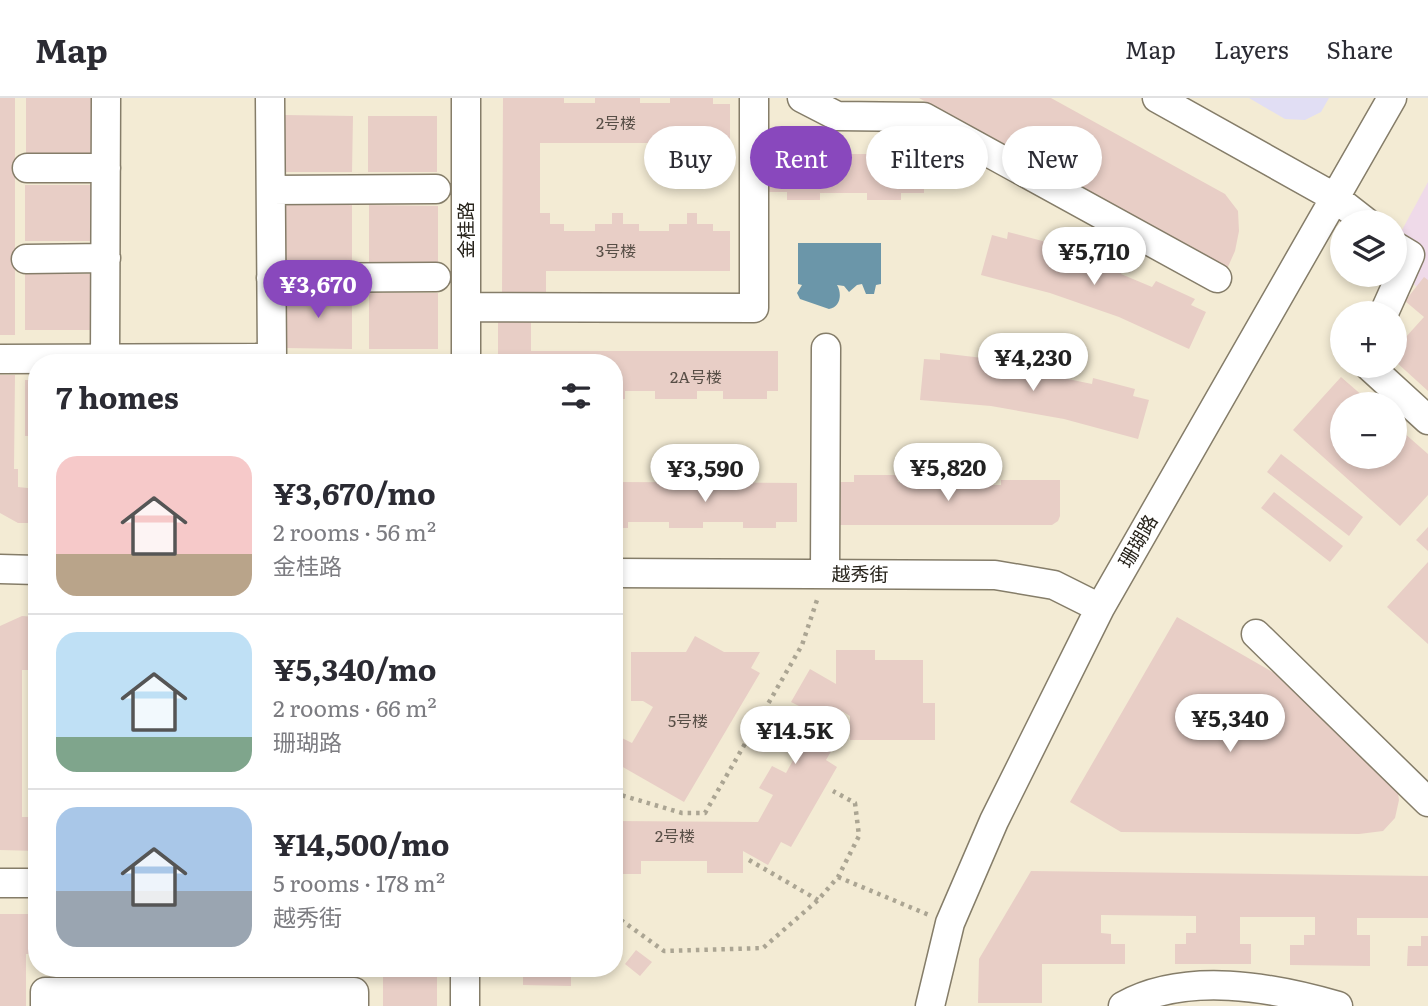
<!DOCTYPE html>
<html lang="en">
<head>
<meta charset="utf-8">
<style>
	:root { --surface:#fff; --page:#f2f2f3; --text:#2b2b33; --muted:#7c7c81; --line:#e1e1e2; --accent:#8948bd }
	body { margin:0; font-family:Literata,"Noto Sans SC",serif; background:var(--page); color:var(--text); height:100vh; display:flex; flex-direction:column; font-size:26px; white-space:nowrap }
	* { box-sizing:border-box; margin:0 }
	p { font-size:23px; color:var(--muted) }
	.icon { flex:none; width:38px; height:38px; fill:none; stroke:currentColor; stroke-width:2; stroke-linecap:round; stroke-linejoin:round }
	.map { position:relative; flex:1; overflow:hidden }
	.sheet { position:absolute; left:28px; top:256px; width:595px; height:623px; display:flex; flex-direction:column; background:var(--surface); border-radius:28px; box-shadow:0 4px 10px #0003 }
	.sheet>* { flex:none }
	.hud { position:absolute; left:644px; top:28px; width:665px; height:63px; display:flex; gap:14px }
	.buttons { position:absolute; left:1330px; top:112px; display:grid; gap:14px }
	.buttons a { display:grid; place-items:center; width:77px; height:77px; border-radius:50%; background:var(--surface); box-shadow:0 4px 10px #0003; font-size:35px }
	.price { position:absolute; translate:-50% -60px; padding:0 16px; border-radius:24px; background:#fff; color:#222; font-size:23px; line-height:46px; filter:drop-shadow(0 2px 4px #0008) }
	.price::after { content:''; position:absolute; left:50%; top:42px; width:21px; height:16px; margin-left:-10px; background:inherit; clip-path:polygon(0 0,100% 0,50% 100%) }
	.price.current { background:var(--accent); color:#fff }
	ul { padding:0; list-style:none }
	li { display:flex; align-items:center; gap:21px; height:175px; padding:0 28px }
	li+li { border-top:2px solid var(--line) }
	li span { display:grid; place-items:center; flex:none; width:196px; height:140px; border-radius:21px; color:#555 }
	li>.icon { margin-inline-start:auto }
	span .icon { width:84px; height:84px; fill:#fffc; stroke-width:1 }
	li b { font-size:30px }
	h2 { display:flex; justify-content:space-between; align-items:center; height:84px; padding:0 28px; font-size:30px }
	.tag { padding:0 24px; border-radius:32px; background:var(--surface); box-shadow:0 4px 10px #0003; font-size:24px; line-height:63px }
	.tag.current { background:var(--accent); color:#fff }
	header { display:flex; align-items:center; gap:42px; box-sizing:border-box; height:98px; padding:0 35px; background:var(--surface); border-bottom:2px solid var(--line) }
	header strong { font-size:33px }
	nav { display:flex; gap:38px; margin-inline-start:auto; font-size:24px }
	.map>svg:first-child { display:block }
</style>
</head>
<body>
<header>
<strong>Map</strong>
<nav><a>Map</a><a>Layers</a><a>Share</a></nav>
</header>
<div class="map">
<svg width="1428" height="908" viewBox="0 0 1428 908">
	<rect width="100%" height="100%" fill="#f3ebd4"/>
	<!-- commercial -->
	<path fill="#efdae9" d="M1428 84V199L1395 169V145Z"/>
	<!-- education -->
	<path fill="#e1def4" d="M1249 0H1329L1321 14 1305 22 1285 21Z"/>
	<!-- water -->
	<path fill="#6b96a9" d="M798 145H881V186L876 187 874 196H866L862 186 857 187 849 194 844 188 837 187C842 195 841 209 829 211L800 201 797 195 802 187 798 186Z"/>
	<!-- building -->
	<path fill="#e8cec6" d="M0 0H15V237H0Z
		M26 0H94V56H26Z
		M503 0H564V5H595V0H640V5H670V0H713V6H730V45H540V115H550V126H564V133H595V126H612V115H623V126H639V133H669V126H687V115H697V126H713V133H730V173H546V196H502Z
		M919 0H1051L1225 96 1238 113 1239 133 1235 153 1227 171Z
		M285 17 353 18 352 74H285Z
		M368 18H437V74H368Z
		M764 56H924V95H901V102H867V95H820V102H787V94H764Z
		M25 87H94V143H25Z
		M284 107H352V164H284Z
		M369 107 438 108V164H369Z
		M1008 134 1050 145 1048 152 1080 162 1082 155 1123 170 1121 176 1152 189 1156 183 1195 201 1191 207 1206 214 1189 251 1119 219 1050 195 981 177 992 137 1007 141Z
		M25 176H94V232H25Z
		M1424 179 1428 182V293L1395 263V251L1424 219 1405 203Z
		M283 194 352 195V251L283 250Z
		M369 195H438V251H369Z
		M498 221H531V253H778V293H767V301H723V293H697V301H655V293H625V301H614V264H498Z
		M940 255 983 260V266L1015 271 1017 264 1059 272 1058 279 1092 286 1093 280 1135 291 1133 298 1149 302 1138 341 1064 321 991 308 920 302 924 261 940 262Z
		M0 277H15L14 371H18V389L37 391V427H32V425H18L0 415Z
		M1341 279 1372 306H1342V359H1395V327L1428 356V397L1400 428 1293 332Z
		M25 282H37V338H25Z
		M1281 356 1363 419 1349 438 1267 374Z
		M854 377H898V384H910V387H929V382H970V387H1001V382H1060V418L1058 423 1052 427H839V384H854Z
		M614 384 797 385V424H776V430H743V424H703V430H669V424H628V430H614Z
		M1274 394 1343 448 1330 464 1261 410Z
		M1428 429V453L1416 442Z
		M1428 464V546L1387 509Z
		M22 518 37 519V572H22V719H37V753L0 752V528Z
		M1177 519 1295 587 1397 688 1399 702 1395 720 1383 733 1359 736 1121 734 1070 704Z
		M695 538 724 554H760L751 570 760 575 684 704 614 664V636L632 645 653 609 643 603H631V554H686Z
		M836 552H875V562H923V605H935V642H850V618L842 613 834 628 843 633 826 662 837 669 791 749 781 744 768 767 743 753V775H707V763H641V776H616L614 723 758 724 773 697 759 690 772 668 786 675 802 646 791 640 807 612 791 604 810 571 836 586Z
		M1031 773 1428 778V820H1357V837H1370V868L1290 867V847H1304V837H1315V819H1240V846H1251V866H1175V846H1186V835H1196V818L1101 817V835L1111 836V846H1125V866H1042V905H978L979 861Z
		M0 816H37V856H26V908H0Z
		M1421 838H1428V868H1407L1408 848H1421Z
		M636 852 652 864 640 878 625 866Z
		M383 870H437V908H383Z
		M523 870H571V888L523 887Z"/>
	<g fill="none" stroke-linecap="round" stroke-linejoin="round">
		<!-- minor casing -->
		<g stroke="#857d69" stroke-width="31">
			<path id="minor" d="M802 0 837 18 924 19 1217 180
				M1157 0 1334 99 1366 124
				M27 70H106
				M271 92 436 91
				M26 161 106 160
				M271 180 436 179
				M466 209 754 210V0
				M1384 215 1410 157 1395 148
				M0 261 272 260 270 0
				M105 264 106 0
				M466 264V0
				M1369 268 1428 322
				M0 471 37 472
				M614 475 995 477 1054 487 1100 510
				M825 476 826 250
				M1256 536 1428 704
				M0 785H37
				M45 908V894H354V908
				M465 908V870
				M930 908 950 825 994 723 1100 510 1392 0
				M1123 908C1186 873 1272 889 1338 908"/>
		</g>
		<!-- path -->
		<path stroke="#aba593" stroke-width="4.5" stroke-dasharray="3.5 5" stroke-linecap="butt" d="M614 695 682 715H705L802 547 818 499
			M749 762 818 802
			M838 779 929 817
			M614 817 664 853 763 850 818 802 838 779 859 738 855 705 833 693"/>
		<!-- minor -->
		<use href="#minor" stroke="#fff" stroke-width="28"/>
	</g>
	<g text-anchor="middle" stroke-width="5" stroke-linejoin="round" paint-order="stroke">
		<!-- number labels -->
		<g font-size="16" fill="#574e46">
			<text x="616" y="31">2号楼</text>
			<text x="616" y="159">3号楼</text>
			<text x="696" y="285">2A号楼</text>
			<text x="688" y="629">5号楼</text>
			<text x="675" y="744">2号楼</text>
		</g>
		<!-- street labels -->
		<g font-size="19" fill="#27231b" stroke="#fff">
			<text transform="translate(466 132) rotate(-90)" y="7">金桂路</text>
			<text transform="translate(1138 443) rotate(-60)" y="7">珊瑚路</text>
			<text x="860" y="483">越秀街</text>
		</g>
	</g>
</svg>
<div class="buttons">
<a><svg class="icon" aria-label="layers" viewBox="0 0 24 24"><path d="M12 4l9 5-9 5-9-5zM3 14l9 5 9-5"/></svg></a>
<a>+</a>
<a>−</a>
</div>
<b class="price" style="left:1094px;top:189px">¥5,710</b>
<b class="price current" style="left:318px;top:222px">¥3,670</b>
<b class="price" style="left:1033px;top:295px">¥4,230</b>
<b class="price" style="left:948px;top:405px">¥5,820</b>
<b class="price" style="left:705px;top:406px">¥3,590</b>
<b class="price" style="left:1230px;top:656px">¥5,340</b>
<b class="price" style="left:795px;top:668px">¥14.5K</b>
<div class="hud">
<a class="tag">Buy</a>
<a class="tag current">Rent</a>
<a class="tag">Filters</a>
<a class="tag">New</a>
</div>
<section class="sheet">
<h2>7 homes<svg class="icon" aria-label="filters" viewBox="0 0 24 24"><path d="M4 7h16M4 17h16"/><circle cx="9" cy="7" r="2"/><circle cx="15" cy="17" r="2"/></svg></h2>
<ul>
<li><span style="background:linear-gradient(#f6c9c9 70%,#b9a48a 0)"><svg class="icon" aria-label="home" viewBox="0 0 24 24"><path d="M3 11l9-7 9 7M6 9v11h12V9"/></svg></span><div><b>¥3,670/mo</b><p>2 rooms · 56 m²</p><p>金桂路</p></div></li>
<li><span style="background:linear-gradient(#bfe0f5 75%,#7fa58c 0)"><svg class="icon" aria-label="home" viewBox="0 0 24 24"><path d="M3 11l9-7 9 7M6 9v11h12V9"/></svg></span><div><b>¥5,340/mo</b><p>2 rooms · 66 m²</p><p>珊瑚路</p></div></li>
<li><span style="background:linear-gradient(#a9c7e8 60%,#9aa5b1 0)"><svg class="icon" aria-label="home" viewBox="0 0 24 24"><path d="M3 11l9-7 9 7M6 9v11h12V9"/></svg></span><div><b>¥14,500/mo</b><p>5 rooms · 178 m²</p><p>越秀街</p></div></li>
</ul>
</section>
</div>
</body>
</html>
